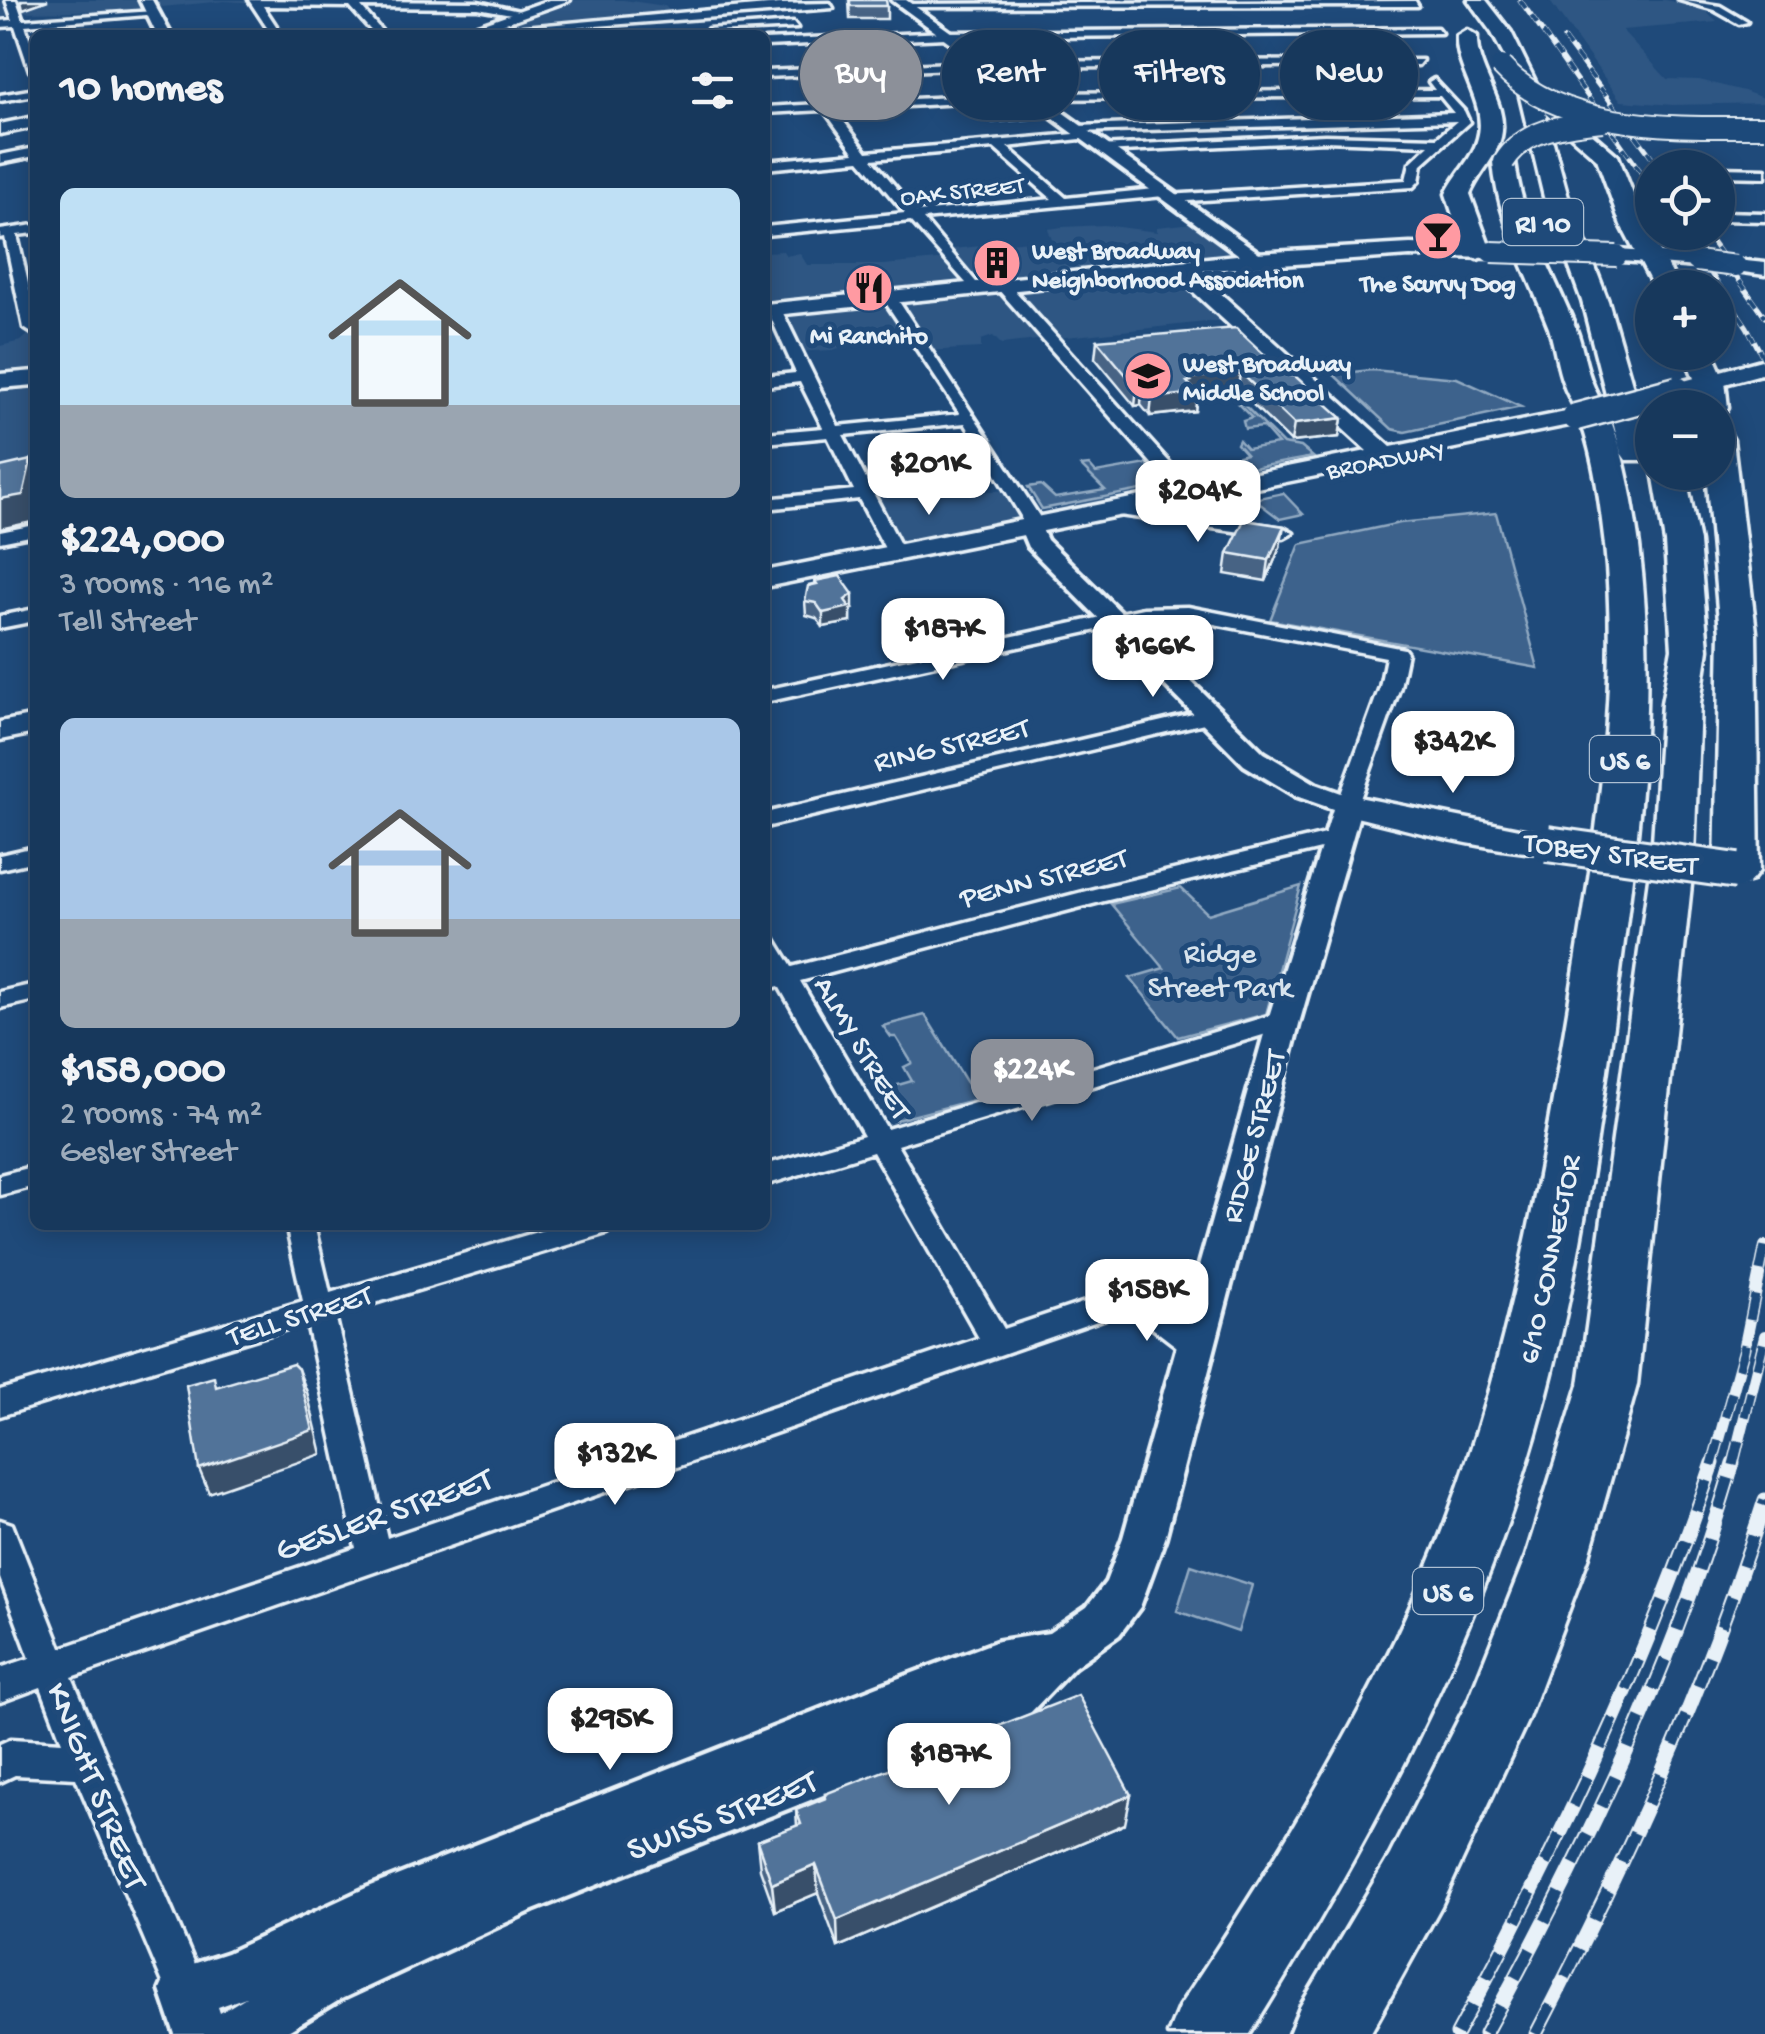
<!DOCTYPE html>
<html lang="en">
<head>
<meta charset="utf-8">
<style>
	:root { --surface:#17385c; --page:#244365; --text:#f1f3f6; --muted:#9eacbb; --line:#365272; --accent:#8c9099 }
	body { margin:0; font-family:"Gochi Hand",sans-serif; background:var(--page); color:var(--text); height:100vh; display:flex; flex-direction:column; font-size:38px; white-space:nowrap }
	* { box-sizing:border-box; margin:0 }
	p { font-size:32px; color:var(--muted) }
	.icon { flex:none; width:55px; height:55px; fill:none; stroke:currentColor; stroke-width:2; stroke-linecap:round; stroke-linejoin:round }
	.map { position:relative; flex:1; overflow:hidden }
	.details { position:absolute; left:30px; top:30px; width:740px; height:1200px; display:flex; flex-direction:column; background:var(--surface); border-radius:15px; box-shadow:0 5px 25px #0003,0 0 0 2px var(--line) }
	.details>* { flex:none }
	.banner { position:absolute; left:800px; top:30px; width:815px; height:90px; display:flex; gap:20px }
	.buttons { position:absolute; left:1635px; top:150px; display:grid; gap:20px }
	.buttons a { display:grid; place-items:center; width:100px; height:100px; border-radius:50%; background:var(--surface); box-shadow:0 5px 25px #0003,0 0 0 2px var(--line); font-size:50px }
	.price { position:absolute; translate:-50% -85px; padding:0 22px; border-radius:20px; background:#fff; color:#222; font-size:32px; line-height:65px; filter:drop-shadow(0 2px 5px #0008) }
	.price::after { content:''; position:absolute; left:50%; top:60px; width:30px; height:22px; margin-left:-15px; background:inherit; clip-path:polygon(0 0,100% 0,50% 100%) }
	.price.active { background:var(--accent); color:#fff }
	ul { padding:0; list-style:none }
	li { display:grid; align-content:center; gap:20px; height:530px; padding:0 30px }
	li span { display:grid; place-items:center; height:310px; border-radius:15px; color:#555 }
	li>.icon { margin-inline-start:auto }
	span .icon { width:180px; height:180px; fill:#fffc; stroke-width:1 }
	li b { font-size:42px }
	h2 { display:flex; justify-content:space-between; align-items:center; height:120px; padding:0 30px; font-size:42px }
	.chip { padding:0 35px; border-radius:45px; background:var(--surface); box-shadow:0 5px 25px #0003,0 0 0 2px var(--line); font-size:35px; line-height:90px }
	.chip.active { background:var(--accent); color:#fff }
	.map>svg:first-child { display:block }
</style>
</head>
<body>
<div class="map">
<svg width="1765" height="2034" viewBox="0 0 1765 2034">
	<rect width="100%" height="100%" fill="#1f4a7a"/>
	<filter id="ink" filterUnits="userSpaceOnUse"><feTurbulence type="fractalNoise" baseFrequency=".01" numOctaves="2"/><feDisplacementMap in="SourceGraphic" scale="20" xChannelSelector="R" yChannelSelector="G"/><feConvolveMatrix kernelMatrix="1 2 1 2 8 2 1 2 1" color-interpolation-filters="sRGB"/></filter>
	<g filter="url(#ink)">
		<!-- built -->
		<path fill="#2e5683" d="M0 0H254L256 3 225 1 151 8 152 14 92 18 85 11 15 12 17 23 0 24Z
			M559 0H624L665 6 674 16 466 32Z
			M1549 0H1666L1702 8 1717 22 1622 30 1667 79 1699 80 1744 91 1763 98 1765 103 1673 105 1621 101Z
			M1202 222 1252 258 1180 266 1234 319 1001 344 993 336 981 340V348L925 351 910 334 869 338 833 350 795 352 773 309H765V252L783 251 786 256 800 253 807 265H883L949 259 943 250 1039 240 1049 246 1053 243 1048 229 1063 227 1104 225 1157 232V227Z
			M35 329V529L0 536V346L21 341Z
			M961 482 968 492 1016 490 1038 523 893 551 863 491Z"/>
		<!-- green -->
		<path fill="#3c628c" stroke="#92aac2" stroke-width="2.5" d="M1372 370 1457 378 1521 407 1405 432 1392 429 1333 374Z
			M1242 403 1283 444 1301 447 1313 457 1236 471 1226 469 1232 463 1229 459 1246 454 1237 444 1239 440 1247 449 1278 444 1263 427 1245 429 1243 421 1252 418 1238 404Z
			M1147 464 1167 485 1042 509 1028 487 1041 485 1055 498 1105 490 1081 466 1089 465 1096 473Z
			M1283 493 1303 514 1280 519 1259 503 1229 510 1243 524 1182 514Z
			M1496 513 1538 668 1270 620 1300 544 1400 523Z
			M1301 886 1266 1014 1178 1037 1130 978 1164 968 1111 904 1181 888 1208 914Z
			M925 1015 977 1099 893 1121 867 1075 876 1078 884 1089 912 1081 904 1067 912 1063 896 1037H891L883 1026Z
			M1191 1565 1252 1585 1238 1632 1177 1611Z"/>
		<g fill="none" stroke-linecap="round" stroke-linejoin="round">
			<!-- minor casing -->
			<g stroke="#e8f1f8" stroke-width="7">
				<path id="minor" d="M6 0H16L23 20 154 11 159 14 25 25 35 56V74L30 71 15 26 0 27V21L13 20Z
					M249 0 478 2 528 13 523 16 478 8 361 7 385 35H375L350 7 263 6 282 35H272Z
					M1679 0 1720 6 1747 22 1739 24 1714 10Z
					M1415 1 1418 6 903 7 908 4Z
					M830 3 833 8 476 35 459 33 779 4Z
					M793 23 797 28 713 32 708 29Z
					M1437 28 1441 33 946 38 765 46V40L946 32Z
					M1422 60 1418 65 976 68 765 77V71L976 62Z
					M1434 79 1464 111 1469 122 1422 164 1419 181 1413 187 1172 202 1166 198 1168 195 1406 180 1410 163 1429 145 1325 141 1103 152 1099 146 1325 135 1437 138 1457 121 1077 132 1071 129 1077 126 1454 113 1440 96 1032 99 835 110 867 152 1086 133 1090 138 1007 147 1066 198 1164 188 1170 192 1164 196 923 219 981 288 974 292 911 221 765 235V227L905 213 860 160 765 169V161L855 153 824 110 765 113V107L821 104 817 96 822 93 832 103 1032 93 1435 90 1429 82ZM994 148 1052 199 917 212 872 159Z
					M35 89V95L0 101V95Z
					M1054 109 1058 114 993 120 987 117Z
					M35 148V156L0 163V155Z
					M1718 168 1765 169V177L1718 176Z
					M1718 212 1765 213V221L1718 220Z
					M35 225V233L17 235 35 314V335L24 328 5 237 0 238V230Z
					M997 282H1007L1196 492V500H1184L997 288Z
					M884 294H894L1039 516 1037 532 1022 528 1021 516 965 423 843 435 905 554 902 558H890L859 499 765 509V499L854 490 828 437 765 443V433L823 428 800 382 765 386V376L796 373 767 309 769 306 781 309 838 426 960 414 882 297Z
					M1118 505 1284 528 1293 533 1284 538 1112 514 1109 510Z
					M35 525V535L0 542V532Z
					M1188 607 1404 649 1407 653 1400 687 1356 810 1348 812 1337 805 1380 687 1386 657 1188 619 1143 620 765 702V690L1143 608Z
					M35 609V621L0 628V616Z
					M1210 710 1220 716 1217 720 765 827V813Z
					M1338 831 1349 838 1346 843 1104 901 800 981 887 1129 1275 1014H1293L1297 1020 1293 1026 897 1145 1004 1329 1133 1286 1213 1266 1223 1269 1227 1277 1223 1285 1160 1302 1207 1335 1211 1344 1207 1353 1196 1356 1185 1353 1129 1310 72 1677 206 1990 200 2004 186 2010 172 2004 76 1778 15 1775 0 1782V1744L11 1739 62 1742 41 1687 0 1702V1668L30 1658 0 1578V1520L12 1524 61 1648 356 1548 307 1323 0 1416V1390L303 1301 286 1225H314L330 1293 561 1225H611L607 1233 335 1315 387 1538 979 1338 873 1152 765 1185V1165L864 1136 779 986 765 990V974L771 972 765 962V933L773 936 792 967 1102 887Z
					M35 847V861L0 869V855Z
					M35 984V1000L0 1008V992Z
					M35 1166V1186L0 1195V1175Z"/>
			</g>
			<!-- tertiary casing -->
			<g stroke="#e8f1f8" stroke-width="8">
				<path id="tertiary" d="M140 0H152L171 35H157Z
					M892 0H906L1262 255V263H1250Z
					M1031 521 1039 523 1047 540 1264 753 1316 784 1358 799 1362 805 1300 1020 1165 1538 1140 1607 1119 1635 1074 1667 1030 1713 533 1910 341 1999 283 2034H175L160 1990 168 1972 227 1953 366 1888 881 1685 998 1641 1049 1633 1087 1607 1106 1582 1123 1538 1268 1020 1333 809 1296 796 1244 765 1028 547 1020 528ZM246 1997 220 2013 218 2007Z"/>
			</g>
			<!-- secondary casing -->
			<g stroke="#e8f1f8" stroke-width="7">
				<path id="secondary" d="M549 0H570L472 35H449Z
					M35 117V127L0 134V124Z
					M1410 244 1491 246 1501 252 1491 258 1410 256 1196 271 1391 447 1576 410 1588 417 1584 422 765 587V571L1367 451 1174 274 765 316V304L1256 253Z
					M1617 250 1696 255 1706 261 1696 267 1610 260 1607 256Z
					M1736 260 1765 263V275L1729 270 1726 266Z
					M1765 359V373L1677 397 1665 390 1669 385Z
					M35 371V385L0 388V374Z
					M35 715V733L0 740V722Z
					M1348 795 1559 837 1564 844 1559 851C1520 861 1382 823 1336 812L1332 805 1336 798Z"/>
			</g>
			<!-- motorway casing -->
			<g stroke="#e8f1f8" stroke-width="7">
				<path id="motorway" d="M1468 0H1486L1511 32 1538 87 1618 156 1645 225 1680 288H1654L1621 225 1597 159 1545 113 1568 197 1608 301 1652 453 1648 460H1626L1621 453 1582 301 1544 197 1515 76 1492 33Z
					M1467 30 1477 36C1475 71 1509 103 1501 137 1496 158 1478 174 1470 194L1491 251 1478 259 1465 251 1446 194C1455 174 1473 159 1478 138 1488 104 1455 71 1457 36Z
					M1504 155 1515 162C1522 223 1554 273 1576 329 1583 347 1585 367 1593 385 1598 398 1606 408 1611 421 1626 461 1633 504 1639 546 1658 692 1638 835 1619 980 1599 1134 1578 1288 1535 1437 1474 1649 1367 1847 1250 2034H1168L1179 2007C1281 1852 1382 1692 1447 1518 1513 1342 1544 1159 1574 974 1597 832 1620 690 1605 545 1600 503 1595 461 1581 421 1576 408 1568 397 1564 385 1557 367 1555 347 1549 328 1528 273 1498 222 1493 162Z
					M1684 352H1712L1725 381 1728 408 1724 414 1718 416V408H1698L1695 381Z
					M1718 431 1729 433 1733 440 1756 632 1759 871 1752 880 1737 884 1722 880 1715 871 1720 632 1706 472H1718Z
					M1653 472H1685L1699 542 1708 649 1700 703 1694 857 1637 1385 1589 1556 1527 1721 1441 1906 1370 2034H1289L1300 2007 1390 1855 1469 1699 1526 1556 1579 1385 1652 857 1662 703 1672 649 1665 542Z"/>
			</g>
			<!-- minor -->
			<use href="#minor" fill="#1f4a7a" fill-rule="evenodd"/>
			<!-- tertiary -->
			<use href="#tertiary" fill="#1f4a7a" fill-rule="evenodd"/>
			<!-- secondary -->
			<use href="#secondary" fill="#1f4a7a" fill-rule="evenodd"/>
			<!-- motorway -->
			<use href="#motorway" fill="#1f4a7a" fill-rule="evenodd"/>
			<!-- rail-far2 casing -->
			<g stroke="#e8f1f8" stroke-width="5">
				<path id="rail-far2" d="M1520 0 1652 188
					M1564 39 1660 168
					M1683 232 1747 327 1765 361
					M1705 232 1765 317"/>
			</g>
			<!-- rail-far1 casing -->
			<g stroke="#e8f1f8" stroke-width="12">
				<path id="rail-far1" d="M1712 1465 1744 1350 1765 1246
					M1733 1465 1765 1336"/>
			</g>
			<!-- rail casing -->
			<g stroke="#e8f1f8" stroke-width="15">
				<path id="rail" d="M1457 2034C1557 1849 1646 1663 1713 1463
					M1485 2034C1585 1851 1675 1664 1733 1463
					M1536 2034C1626 1861 1706 1686 1765 1500"/>
			</g>
			<!-- rail-far2 -->
			<use href="#rail-far2" stroke="#1f4a7a" stroke-width="4" stroke-dasharray="10" stroke-linecap="butt"/>
			<!-- rail-far1 -->
			<use href="#rail-far1" stroke="#1f4a7a" stroke-width="9" stroke-dasharray="25" stroke-linecap="butt"/>
			<!-- rail -->
			<use href="#rail" stroke="#1f4a7a" stroke-width="11" stroke-dasharray="32" stroke-linecap="butt"/>
			<!-- secondary-bridge-far2 casing -->
			<g stroke="#e8f1f8" stroke-width="24" stroke-linecap="butt">
				<path id="secondary-bridge-far2" d="M1491 252 1617 256
					M1696 261 1736 266"/>
			</g>
			<!-- secondary-bridge-far1 casing -->
			<g stroke="#e8f1f8" stroke-width="31" stroke-linecap="butt">
				<path id="secondary-bridge-far1" d="M1576 417 1677 390"/>
			</g>
			<!-- secondary-bridge casing -->
			<g stroke="#e8f1f8" stroke-width="40" stroke-linecap="butt">
				<path id="secondary-bridge" d="M1547 844 1737 871"/>
			</g>
			<!-- motorway-bridge casing -->
			<g stroke="#e8f1f8" stroke-width="24" stroke-linecap="butt">
				<path id="motorway-bridge" d="M1501 66C1562 133 1681 127 1765 127
					M1504 162C1525 128 1566 125 1602 121"/>
			</g>
			<!-- secondary-bridge-far2 -->
			<use href="#secondary-bridge-far2" stroke="#1f4a7a" stroke-width="20"/>
			<!-- secondary-bridge-far1 -->
			<use href="#secondary-bridge-far1" stroke="#1f4a7a" stroke-width="26"/>
			<!-- secondary-bridge -->
			<use href="#secondary-bridge" stroke="#1f4a7a" stroke-width="34"/>
			<!-- motorway-bridge -->
			<use href="#motorway-bridge" stroke="#1f4a7a" stroke-width="20"/>
		</g>
		<!-- wall -->
		<path fill="#466384" stroke="#e8f1f8" stroke-width="2.5" d="M849 0 887 6V19H850Z
			M1097 340 1286 375 1342 418 1339 437 1291 442 1238 390 1197 395 1195 411 1150 416 1141 405 1135 406 1095 358Z
			M1280 547 1266 581 1225 574 1228 553Z
			M815 581 853 609 851 610V622L823 627 816 618 806 615 805 601 815 585Z
			M825 1794 1125 1824 838 1947 818 1893 775 1911 760 1869 757 1841 797 1826 796 1810 825 1798Z"/>
		<!-- shaded-wall -->
		<path fill="#39506b" stroke="#e8f1f8" stroke-width="2.5" d="M21 0H48L23 9Z
			M1240 372 1238 390 1197 395 1195 411 1150 416 1152 398 1188 378Z
			M1142 387 1141 405 1135 406 1137 388Z
			M1342 418 1339 437 1291 442 1294 424Z
			M31 460 35 472V508L32 522 0 529V499Z
			M1284 526 1280 547 1266 581 1269 560Z
			M853 594V609L851 610V622L823 627V613Z
			M298 1369 307 1392 322 1454 209 1493 199 1469Z
			M1131 1795 1125 1824 838 1947 837 1920Z
			M816 1865 818 1893 775 1911 772 1884Z"/>
		<!-- building -->
		<path fill="#517399" stroke="#e8f1f8" stroke-width="2.5" d="M850 0H886L887 6H850Z
			M1236 328 1286 375 1295 376 1342 418 1294 424 1240 372 1188 378 1191 381 1187 382 1197 393 1152 398 1142 387 1137 388 1097 340Z
			M31 460 23 495 0 499V467Z
			M1244 520 1284 526 1269 560 1228 553Z
			M840 576 853 594 845 600 850 607 823 613 816 603 805 601 808 586 817 584 815 581Z
			M293 1364 298 1369 313 1430 199 1469 186 1385 214 1377 216 1387Z
			M1078 1695 1131 1795 837 1920 816 1865 772 1884 757 1841 801 1824 796 1810 826 1798 825 1794Z"/>
	</g>
	<!-- icons -->
	<defs>
		<g id="bar-disc" transform="scale(2.5)"><circle r="9.5" fill="#ff9aa2" stroke="#1f4a7a"/><path d="M-6-5H6L.8 .8V4.5H3.5V6h-7V4.5H-.8V.8Z" fill="#111"/></g>
		<g id="building-disc" transform="scale(2.5)"><circle r="9.5" fill="#ff9aa2" stroke="#1f4a7a"/><path d="M-4-6H4V6H1V3H-1V6H-4ZM-2.5-4.3h1.7v1.8h-1.7ZM.8-4.3h1.7v1.8H.8ZM-2.5-1h1.7V.8h-1.7ZM.8-1h1.7V.8H.8Z" fill="#111"/></g>
		<g id="restaurant-disc" transform="scale(2.5)"><circle r="9.5" fill="#ff9aa2" stroke="#1f4a7a"/><path d="M-5-6h1v4h1v-4h1v4h1v-4h1v5L-1.5 .5V6h-2V.5L-5-1ZM5-6V6H3V1.5H1.5Q1.5-4 5-6Z" fill="#111"/></g>
		<g id="school-disc" transform="scale(2.5)"><circle r="9.5" fill="#ff9aa2" stroke="#1f4a7a"/><path d="M0-5L7-2L0 1L-7-2ZM-4 1L0 2.5L4 1V4Q0 6-4 4Z" fill="#111"/></g>
	</defs>
	<g fill-rule="evenodd">
		<use href="#bar-disc" x="1438" y="236"/>
		<use href="#building-disc" x="997" y="263"/>
		<use href="#restaurant-disc" x="869" y="288"/>
		<use href="#school-disc" x="1148" y="376"/>
	</g>
	<g text-anchor="middle" stroke-width="10" stroke-linejoin="round" paint-order="stroke">
		<!-- far-street labels -->
		<g font-size="25" fill="#e8f1f8" stroke="#1f4a7a">
			<text transform="translate(962 189) rotate(-6)" y="9">OAK STREET</text>
			<text transform="translate(1385 458) rotate(-11)" y="9">BROADWAY</text>
		</g>
		<!-- far-poi labels -->
		<g font-size="25" font-weight="bold" fill="#e8f1f8" stroke="#1f4a7a" text-anchor="start">
			<text x="1032" y="258">West Broadway<tspan x="1032" dy="29">Neighborhood Association</tspan></text>
			<text x="1438" y="291" text-anchor="middle">The Scurvy Dog</text>
			<text x="869" y="343" text-anchor="middle">Mi Ranchito</text>
			<text x="1183" y="371">West Broadway<tspan x="1183" dy="29">Middle School</tspan></text>
		</g>
		<!-- shield labels -->
		<g fill="#1f4a7a" stroke="#acbfd2" stroke-width="2.5">
			<rect x="1503" y="199" width="80" height="46" rx="8"/>
			<rect x="1590" y="736" width="70" height="46" rx="8"/>
			<rect x="1413" y="1568" width="70" height="46" rx="8"/>
		</g>
		<g font-size="28" font-weight="bold" fill="#e8f1f8">
			<text x="1543" y="232">RI 10</text>
			<text x="1625" y="769">US 6</text>
			<text x="1448" y="1601">US 6</text>
		</g>
		<!-- street labels -->
		<g font-size="30" fill="#e8f1f8" stroke="#1f4a7a">
			<text transform="translate(951 743) rotate(-13)" y="10">RING STREET</text>
			<text transform="translate(1611 852) rotate(8)" y="10">TOBEY STREET</text>
			<text transform="translate(1043 876) rotate(-14)" y="10">PENN STREET</text>
			<text transform="translate(864 1047) rotate(59)" y="10">ALMY STREET</text>
			<text transform="translate(1252 1136) rotate(-75)" y="10">RIDGE STREET</text>
			<text transform="translate(1548 1259) rotate(-78)" y="10">6/10 CONNECTOR</text>
			<text transform="translate(299 1314) rotate(-17)" y="10">TELL STREET</text>
		</g>
		<!-- park labels -->
		<g font-size="30" fill="#d7e3ed" stroke="#1f4a7a">
			<text x="1220" y="962">Ridge<tspan x="1220" dy="34">Street Park</tspan></text>
		</g>
		<!-- near-street labels -->
		<g font-size="35" fill="#e8f1f8" stroke="#1f4a7a">
			<text transform="translate(383 1512) rotate(-19)" y="12">GESLER STREET</text>
			<text transform="translate(99 1785) rotate(68)" y="12">KNIGHT STREET</text>
			<text transform="translate(721 1813) rotate(-21)" y="12">SWISS STREET</text>
		</g>
	</g>
</svg>
<div class="buttons">
<a><svg class="icon" aria-label="locate" viewBox="0 0 24 24"><circle cx="12" cy="12" r="6"/><path d="M12 2v4M12 18v4M2 12h4M18 12h4"/></svg></a>
<a>+</a>
<a>−</a>
</div>
<b class="price" style="left:929px;top:518px">$201K</b>
<b class="price" style="left:1198px;top:545px">$204K</b>
<b class="price" style="left:943px;top:683px">$187K</b>
<b class="price" style="left:1153px;top:700px">$166K</b>
<b class="price" style="left:1453px;top:796px">$342K</b>
<b class="price active" style="left:1032px;top:1124px">$224K</b>
<b class="price" style="left:1147px;top:1344px">$158K</b>
<b class="price" style="left:615px;top:1508px">$132K</b>
<b class="price" style="left:610px;top:1773px">$295K</b>
<b class="price" style="left:949px;top:1808px">$187K</b>
<div class="banner">
<a class="chip active">Buy</a>
<a class="chip">Rent</a>
<a class="chip">Filters</a>
<a class="chip">New</a>
</div>
<section class="details">
<h2>10 homes<svg class="icon" aria-label="filters" viewBox="0 0 24 24"><path d="M4 7h16M4 17h16"/><circle cx="9" cy="7" r="2"/><circle cx="15" cy="17" r="2"/></svg></h2>
<ul>
<li><span style="background:linear-gradient(#bfe0f5 70%,#9aa5b1 0)"><svg class="icon" aria-label="home" viewBox="0 0 24 24"><path d="M3 11l9-7 9 7M6 9v11h12V9"/></svg></span><div><b>$224,000</b><p>3 rooms · 116 m²</p><p>Tell Street</p></div></li>
<li><span style="background:linear-gradient(#a9c7e8 65%,#9aa5b1 0)"><svg class="icon" aria-label="home" viewBox="0 0 24 24"><path d="M3 11l9-7 9 7M6 9v11h12V9"/></svg></span><div><b>$158,000</b><p>2 rooms · 74 m²</p><p>Gesler Street</p></div></li>
</ul>
</section>
</div>
</body>
</html>
